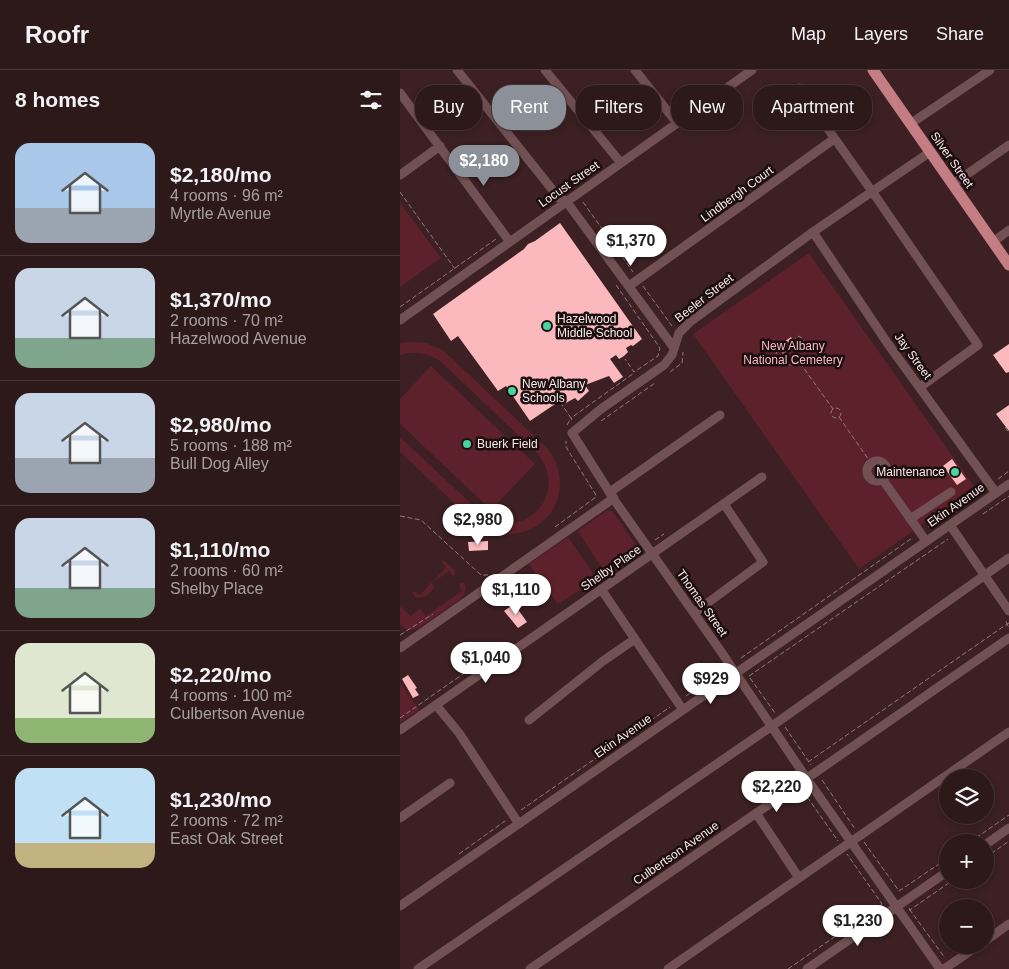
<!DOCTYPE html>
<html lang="en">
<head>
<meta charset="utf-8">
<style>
	:root { --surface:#2d181a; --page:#352123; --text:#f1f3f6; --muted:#a7a0a2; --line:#483739; --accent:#8c9099 }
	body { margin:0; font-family:Arial,sans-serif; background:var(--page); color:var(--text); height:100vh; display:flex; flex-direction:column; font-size:19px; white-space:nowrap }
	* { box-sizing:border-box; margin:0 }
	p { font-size:16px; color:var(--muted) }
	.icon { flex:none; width:28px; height:28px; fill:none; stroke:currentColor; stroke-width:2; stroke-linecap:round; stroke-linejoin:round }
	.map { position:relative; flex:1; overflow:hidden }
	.sheet { display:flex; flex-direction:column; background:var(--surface); width:400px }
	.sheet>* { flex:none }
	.banner { position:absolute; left:15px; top:15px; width:475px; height:45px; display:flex; gap:10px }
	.tools { position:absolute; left:539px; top:699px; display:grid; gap:10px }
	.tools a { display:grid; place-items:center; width:55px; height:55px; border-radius:50%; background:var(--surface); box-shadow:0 2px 8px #0003,0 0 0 1px var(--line); font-size:25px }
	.price { position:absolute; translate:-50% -42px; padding:0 11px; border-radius:18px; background:#fff; color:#222; font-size:16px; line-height:32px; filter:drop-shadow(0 1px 2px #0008) }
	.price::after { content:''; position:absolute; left:50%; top:30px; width:15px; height:11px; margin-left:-8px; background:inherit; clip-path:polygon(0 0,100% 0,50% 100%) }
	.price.active { background:var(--accent); color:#fff }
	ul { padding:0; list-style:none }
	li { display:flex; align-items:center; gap:15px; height:125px; padding:0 15px }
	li+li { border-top:1px solid var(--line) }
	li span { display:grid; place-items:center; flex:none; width:140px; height:100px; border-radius:15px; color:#555 }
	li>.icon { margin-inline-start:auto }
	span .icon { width:60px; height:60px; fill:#fffc; stroke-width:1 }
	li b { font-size:21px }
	h2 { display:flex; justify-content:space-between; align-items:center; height:60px; padding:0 15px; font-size:21px }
	.pill { padding:0 18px; border-radius:20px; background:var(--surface); box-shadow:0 2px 8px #0003,0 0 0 1px var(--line); font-size:18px; line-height:45px }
	.pill.active { background:var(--accent); color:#fff }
	header { display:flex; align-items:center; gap:30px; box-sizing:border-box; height:70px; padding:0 25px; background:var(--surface); border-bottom:1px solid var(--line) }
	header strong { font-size:24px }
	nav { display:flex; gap:28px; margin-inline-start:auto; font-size:18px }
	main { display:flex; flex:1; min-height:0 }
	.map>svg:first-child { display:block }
</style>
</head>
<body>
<header>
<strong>Roofr</strong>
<nav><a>Map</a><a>Layers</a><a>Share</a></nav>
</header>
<main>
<section class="sheet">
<h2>8 homes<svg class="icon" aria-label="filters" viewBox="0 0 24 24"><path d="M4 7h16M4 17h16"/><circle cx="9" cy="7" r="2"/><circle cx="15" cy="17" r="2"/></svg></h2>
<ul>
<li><span style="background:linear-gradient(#a9c7e8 65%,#9aa5b1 0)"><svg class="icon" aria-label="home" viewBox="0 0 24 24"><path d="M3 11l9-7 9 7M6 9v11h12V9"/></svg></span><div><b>$2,180/mo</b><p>4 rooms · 96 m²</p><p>Myrtle Avenue</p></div></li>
<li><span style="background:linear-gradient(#c9d6e8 70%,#7fa58c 0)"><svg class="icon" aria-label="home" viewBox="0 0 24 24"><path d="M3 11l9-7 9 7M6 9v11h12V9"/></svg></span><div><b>$1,370/mo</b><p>2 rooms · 70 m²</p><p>Hazelwood Avenue</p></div></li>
<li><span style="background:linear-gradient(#c9d6e8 65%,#9aa5b1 0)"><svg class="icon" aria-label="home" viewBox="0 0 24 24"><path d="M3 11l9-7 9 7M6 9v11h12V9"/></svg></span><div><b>$2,980/mo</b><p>5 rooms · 188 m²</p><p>Bull Dog Alley</p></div></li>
<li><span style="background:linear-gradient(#c9d6e8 70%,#7fa58c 0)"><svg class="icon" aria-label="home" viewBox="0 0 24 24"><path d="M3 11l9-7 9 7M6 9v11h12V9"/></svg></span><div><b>$1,110/mo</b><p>2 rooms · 60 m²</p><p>Shelby Place</p></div></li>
<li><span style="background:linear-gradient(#dfe7d0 75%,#8fb573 0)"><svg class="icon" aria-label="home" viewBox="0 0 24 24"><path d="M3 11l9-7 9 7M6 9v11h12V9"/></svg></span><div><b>$2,220/mo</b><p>4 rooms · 100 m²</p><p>Culbertson Avenue</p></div></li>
<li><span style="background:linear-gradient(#bfe0f5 75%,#c2b280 0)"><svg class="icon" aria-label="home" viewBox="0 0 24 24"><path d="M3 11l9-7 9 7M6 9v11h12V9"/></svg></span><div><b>$1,230/mo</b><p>2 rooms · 72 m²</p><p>East Oak Street</p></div></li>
</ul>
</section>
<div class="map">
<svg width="609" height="899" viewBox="0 0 609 899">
	<rect width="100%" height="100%" fill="#3c2023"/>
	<!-- green -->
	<path fill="#5c212a" d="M0 133 41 188 0 217Z
		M409 183 575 418 459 499 293 264Z
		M8 272 26 273 43 280 149 380C161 398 164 418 154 438 140 463 106 472 81 457 70 451 62 440 53 432 35 415 18 399 0 382V367L79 441C120 476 172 426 137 383L39 290C26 283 14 281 0 285V273Z
		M31 296 135 394 91 440 0 354V329Z
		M206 441H212L240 480 205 503 178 461Z
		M168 467 197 509 158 534 129 494Z
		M43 490 55 500V505L53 506 49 501 32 513 34 518C30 525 23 529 15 527L12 522H15L20 525 46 497 42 492Z
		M60 513H63L66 516 64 525 59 530 20 557 11 560 6 559 0 555V536L11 546 20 538 26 546 62 521 59 516Z
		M0 612 19 640 0 653Z"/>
	<!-- building -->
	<path fill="#fbb9be" d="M160 153 242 269 233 276 231 275 226 278 228 282 224 286 219 289 216 285 210 289 223 307 214 313 209 306 185 315 189 321 178 331 175 328 164 334 161 330 130 351 106 316 98 321 58 266 51 271 33 244 124 179 128 174 135 171Z
		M391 267 396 275 383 284 378 276Z
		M609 274V302L606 303 593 285Z
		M609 335V361L596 344Z
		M552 389 566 409 557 415 543 396Z
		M88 471V480L69 481 68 472Z
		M114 534 127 552 118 558 104 541Z
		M8 605 17 618 15 619 19 625 13 628 2 609Z"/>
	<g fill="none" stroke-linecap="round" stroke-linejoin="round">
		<!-- path -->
		<path stroke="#92797c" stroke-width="1" stroke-dasharray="5 2.5" stroke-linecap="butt" d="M0 122 55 199
			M183 132 233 202
			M216 215 260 278 258 286 234 302 225 289
			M243 216 272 256
			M0 237 96 169
			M379 280 376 283V286C387 305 412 291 403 269L399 266 395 269
			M400 293 433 339
			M270 302 282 293 283 282
			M160 332 171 348 234 303
			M431 343a5 5 0 1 1 10 0a5 5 0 1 1-10 0Z
			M439 347 471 393
			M201 351 255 313
			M167 355 171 348 172 350
			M605 357 609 363
			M598 409 609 401
			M583 444 609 426
			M0 446 21 450 81 505H88
			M155 457 196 427V425L166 377V371
			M528 457 582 420
			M255 470 264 464
			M609 553 607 554 609 558
			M0 565 33 544
			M341 588 512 468
			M349 606 548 469
			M350 608 375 643
			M286 626 301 616
			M0 648 86 588
			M385 657 411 695
			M408 692 607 554 605 549
			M422 710 455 759
			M403 721 438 771
			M121 740 270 637
			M464 772 499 821 548 788
			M570 772 609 745
			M59 784 105 751
			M585 788 609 771
			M509 838 510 840 553 810
			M509 840H510L545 888
			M388 899 482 834 447 784"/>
		<!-- minor -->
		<path stroke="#725154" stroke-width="9" d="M57 0 159 128 166 131 274 278
			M145 0 221 93
			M235 0 277 53
			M399 18 476 127 578 275 520 317
			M0 23 110 172
			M510 54 590 0
			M530 82 413 162 291 251 279 263 272 285 264 295 201 339 172 363 215 431 322 583 407 709 540 899
			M0 105 40 76
			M553 114 609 75
			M413 162 488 274 596 423
			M593 172 609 160
			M229 216 434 69
			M0 250 352 0
			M467 401a10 10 0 1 1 20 0a10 10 0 1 1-20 0Z
			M483 410 526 471
			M210 422 320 345
			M510 449 551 422
			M550 455 609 541
			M201 519 283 640
			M294 543 363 492 324 434
			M0 578 214 428
			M36 635 59 663 119 754
			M129 650 203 591 235 569
			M0 660 362 407
			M356 743 399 808
			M0 748 50 713
			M585 775 609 758
			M0 836 609 414
			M585 871 609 854
			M18 899 372 656 609 488
			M130 899 416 702 609 568
			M268 899 609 662
			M407 899 548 801
			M544 899 579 875"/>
		<!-- major -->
		<path stroke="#c57d84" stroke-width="11" d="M473 0 609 195"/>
	</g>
	<!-- markers -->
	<g fill="#47d49e" stroke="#1a0e0f" stroke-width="2">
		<circle cx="147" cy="256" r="5"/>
		<circle cx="112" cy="321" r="5"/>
		<circle cx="67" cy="374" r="5"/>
		<circle cx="555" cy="402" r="5"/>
	</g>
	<g text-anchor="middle" stroke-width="5" stroke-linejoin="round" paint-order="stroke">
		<!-- street labels -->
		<g font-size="12" fill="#fde9ea" stroke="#1a0e0f">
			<text transform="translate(552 90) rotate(55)" y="4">Silver Street</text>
			<text transform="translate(169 114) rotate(-35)" y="4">Locust Street</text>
			<text transform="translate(337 124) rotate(-36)" y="4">Lindbergh Court</text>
			<text transform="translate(304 228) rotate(-38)" y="4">Beeler Street</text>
			<text transform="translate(513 286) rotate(54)" y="4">Jay Street</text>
			<text transform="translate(556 435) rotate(-35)" y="4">Ekin Avenue</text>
			<text transform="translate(211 498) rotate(-35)" y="4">Shelby Place</text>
			<text transform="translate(302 533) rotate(55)" y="4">Thomas Street</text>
			<text transform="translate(223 666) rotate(-35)" y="4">Ekin Avenue</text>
			<text transform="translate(276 783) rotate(-35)" y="4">Culbertson Avenue</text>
		</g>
		<!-- poi labels -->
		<g font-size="12" fill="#fde9ea" stroke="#1a0e0f" text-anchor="start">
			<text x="157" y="253">Hazelwood<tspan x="157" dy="14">Middle School</tspan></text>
			<text x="122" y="318">New Albany<tspan x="122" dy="14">Schools</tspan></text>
			<text x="77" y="378">Buerk Field</text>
			<text x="545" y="406" text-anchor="end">Maintenance</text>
		</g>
		<!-- park labels -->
		<g font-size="12" fill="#fbbabf" stroke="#1a0e0f">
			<text x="393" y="280">New Albany<tspan x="393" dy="14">National Cemetery</tspan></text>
		</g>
	</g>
</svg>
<div class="tools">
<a><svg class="icon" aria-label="layers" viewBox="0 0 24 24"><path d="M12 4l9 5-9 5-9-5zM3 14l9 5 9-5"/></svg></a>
<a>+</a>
<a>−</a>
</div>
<b class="price active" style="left:84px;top:117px">$2,180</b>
<b class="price" style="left:231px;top:197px">$1,370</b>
<b class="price" style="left:78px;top:476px">$2,980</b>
<b class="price" style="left:116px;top:546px">$1,110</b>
<b class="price" style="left:86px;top:614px">$1,040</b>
<b class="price" style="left:311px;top:635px">$929</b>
<b class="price" style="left:377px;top:743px">$2,220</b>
<b class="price" style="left:458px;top:877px">$1,230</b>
<div class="banner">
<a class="pill">Buy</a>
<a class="pill active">Rent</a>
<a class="pill">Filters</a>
<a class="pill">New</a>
<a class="pill">Apartment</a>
</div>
</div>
</main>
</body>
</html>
